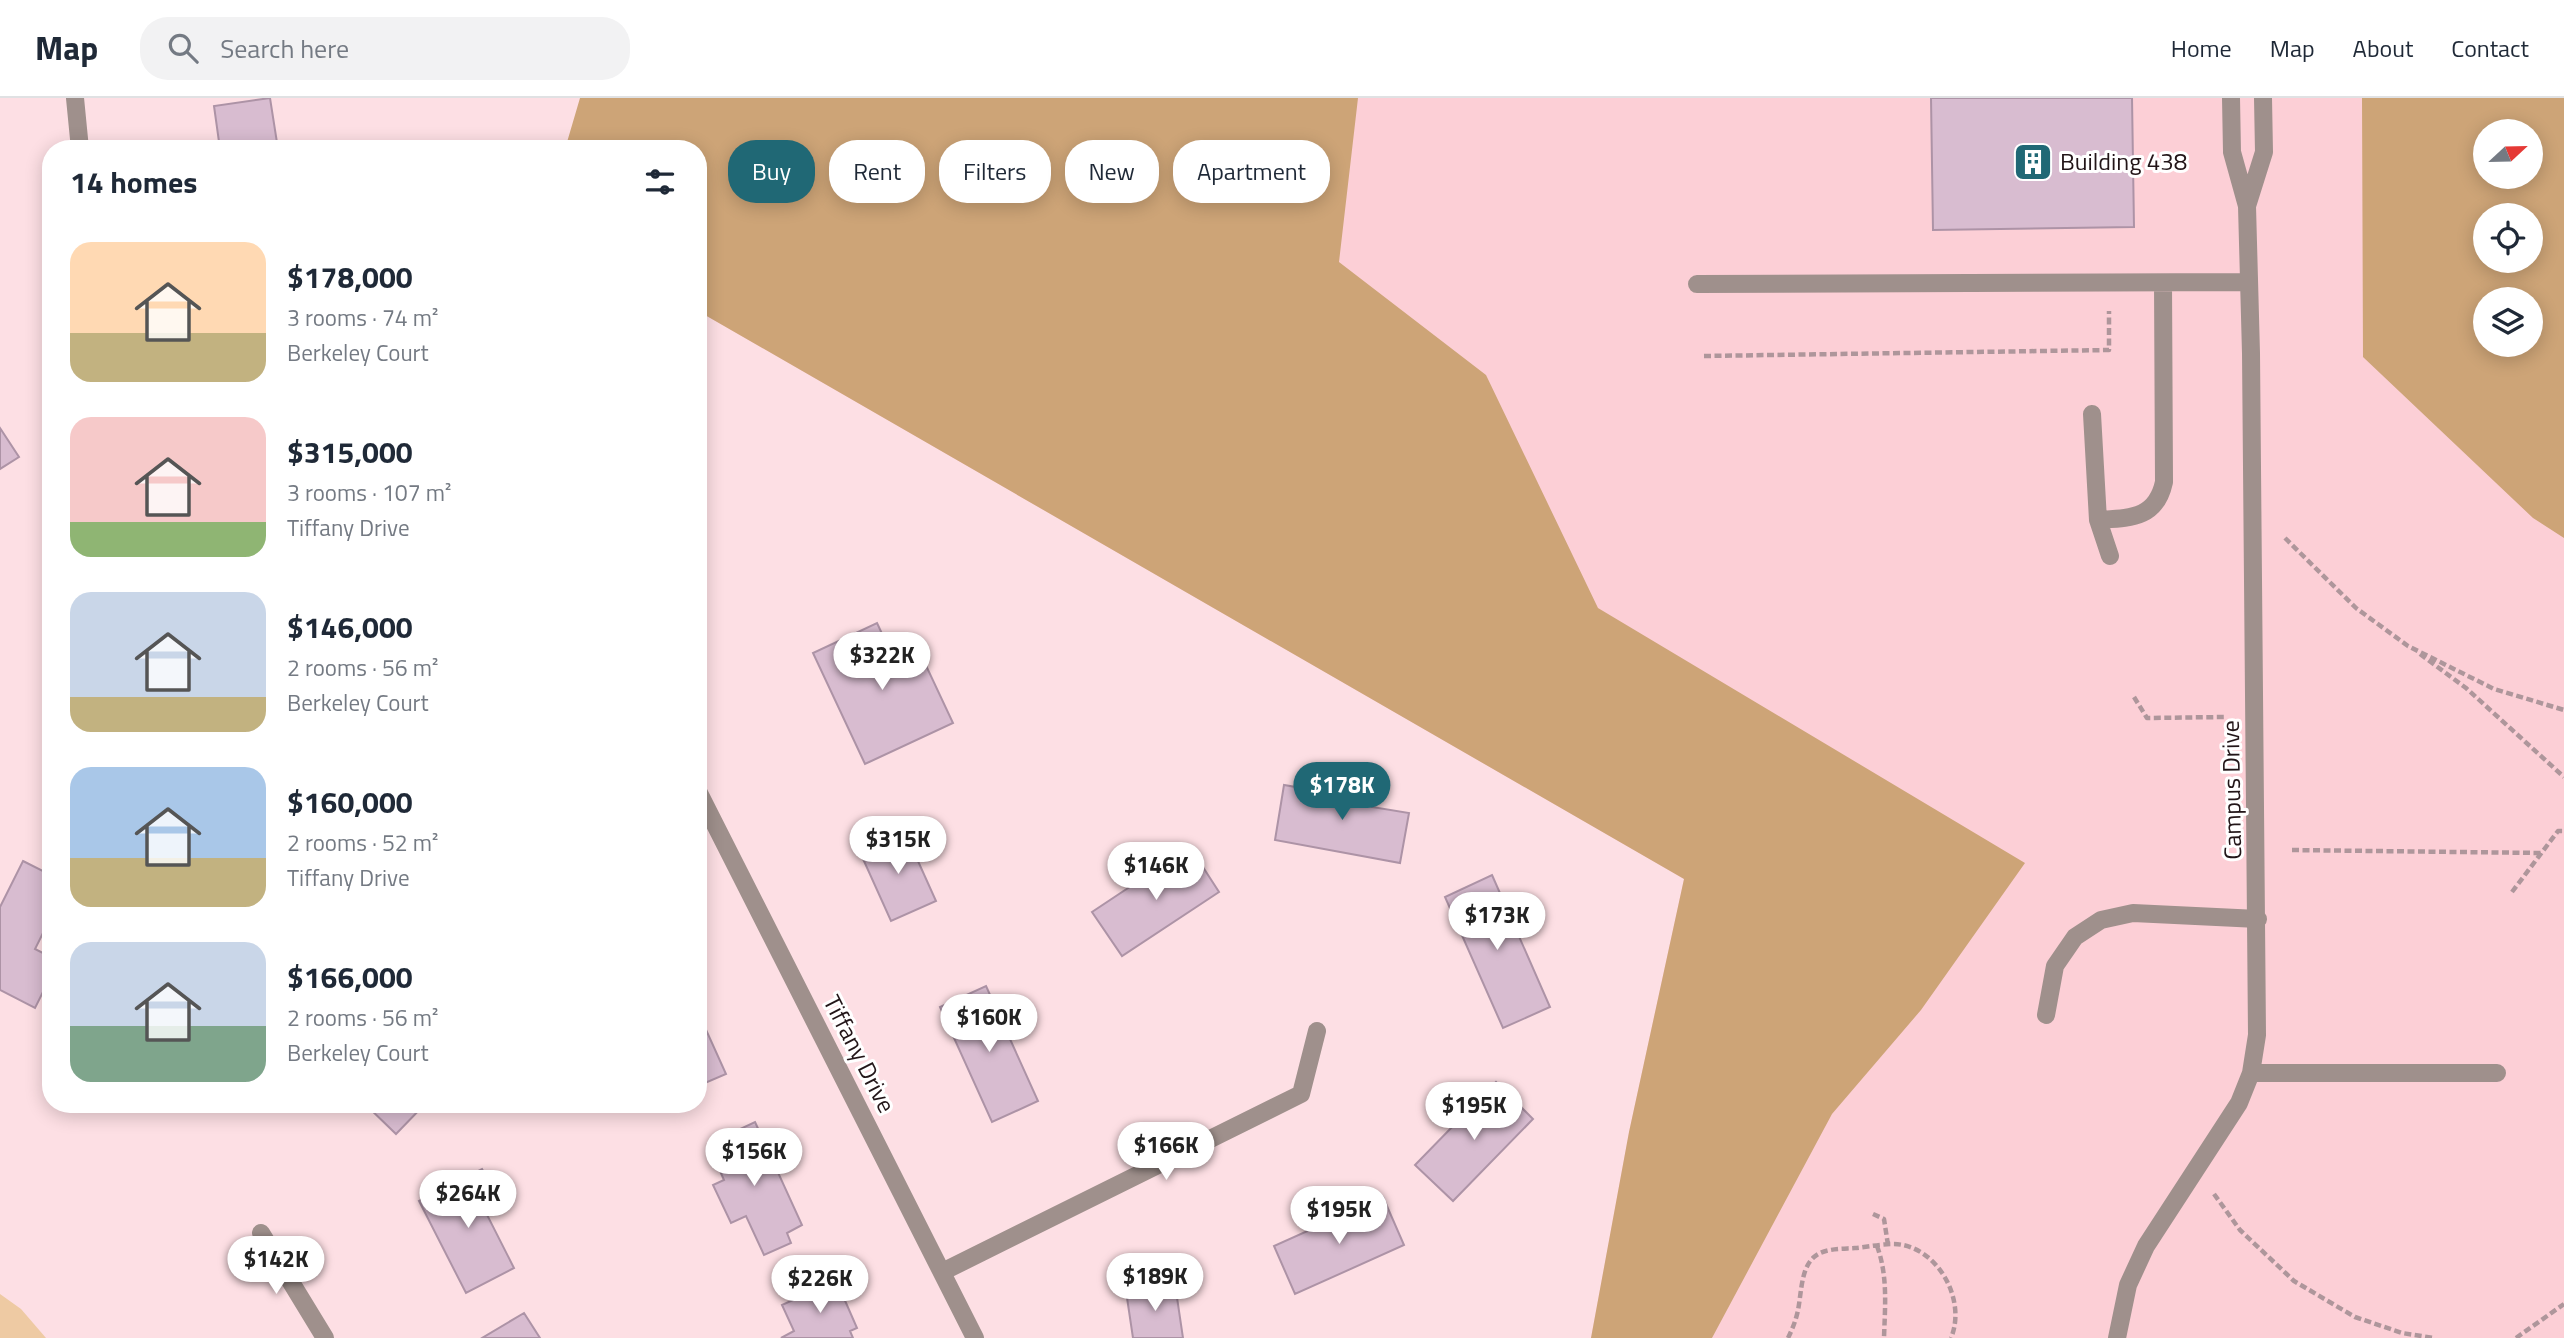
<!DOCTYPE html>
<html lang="en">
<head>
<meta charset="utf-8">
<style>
	:root { --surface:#fff; --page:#f2f2f3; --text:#1f2937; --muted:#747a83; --line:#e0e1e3; --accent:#206875 }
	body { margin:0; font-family:"Titillium Web",sans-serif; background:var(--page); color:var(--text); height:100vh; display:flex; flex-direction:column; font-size:26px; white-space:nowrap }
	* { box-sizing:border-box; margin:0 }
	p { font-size:23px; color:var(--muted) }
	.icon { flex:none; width:38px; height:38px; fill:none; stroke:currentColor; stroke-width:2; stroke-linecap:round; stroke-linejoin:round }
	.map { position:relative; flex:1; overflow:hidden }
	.details { position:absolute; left:42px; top:42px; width:665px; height:973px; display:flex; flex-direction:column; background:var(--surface); border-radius:28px; box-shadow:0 4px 18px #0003 }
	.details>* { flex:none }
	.guide { position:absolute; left:728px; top:42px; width:665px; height:63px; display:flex; gap:14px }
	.needle { width:46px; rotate:68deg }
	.fabs { position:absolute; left:2473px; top:21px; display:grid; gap:14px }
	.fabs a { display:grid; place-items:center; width:70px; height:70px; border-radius:50%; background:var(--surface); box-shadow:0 4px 18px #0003; font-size:35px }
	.price { position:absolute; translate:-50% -60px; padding:0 16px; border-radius:24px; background:#fff; color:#222; font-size:23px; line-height:46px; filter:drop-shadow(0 2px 4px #0008) }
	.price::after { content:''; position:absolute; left:50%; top:42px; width:21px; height:16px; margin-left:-10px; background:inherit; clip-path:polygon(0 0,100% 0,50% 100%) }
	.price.selected { background:var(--accent); color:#fff }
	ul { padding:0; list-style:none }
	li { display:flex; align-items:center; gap:21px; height:175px; padding:0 28px }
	li span { display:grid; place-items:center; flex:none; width:196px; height:140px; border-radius:21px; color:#555 }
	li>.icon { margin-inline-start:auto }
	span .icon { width:84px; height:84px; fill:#fffc; stroke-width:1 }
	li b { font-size:30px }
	h2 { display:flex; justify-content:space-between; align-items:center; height:84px; padding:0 28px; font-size:30px }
	.pill { padding:0 24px; border-radius:28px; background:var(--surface); box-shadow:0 4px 18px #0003; font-size:24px; line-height:63px }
	.pill.selected { background:var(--accent); color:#fff }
	header { display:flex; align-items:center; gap:42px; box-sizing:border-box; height:98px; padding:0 35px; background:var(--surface); border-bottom:2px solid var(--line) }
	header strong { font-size:33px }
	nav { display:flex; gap:38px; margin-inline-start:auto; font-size:24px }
	.search { width:490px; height:63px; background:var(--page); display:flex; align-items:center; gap:18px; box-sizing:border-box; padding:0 24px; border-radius:28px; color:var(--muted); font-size:26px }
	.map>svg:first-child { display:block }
</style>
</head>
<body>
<header>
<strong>Map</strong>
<div class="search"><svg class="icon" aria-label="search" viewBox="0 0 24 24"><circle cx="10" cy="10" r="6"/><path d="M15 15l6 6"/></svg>Search here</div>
<nav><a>Home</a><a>Map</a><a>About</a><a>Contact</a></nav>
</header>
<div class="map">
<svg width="2564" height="1240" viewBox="0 0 2564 1240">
	<rect width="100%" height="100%" fill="#fddfe4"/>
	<!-- built -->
	<path fill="#fccfd6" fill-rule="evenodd" d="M583 0H2564V1240H1591L1629 1034 1684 781 698 213V51H567ZM2485 33H2530V79H2485ZM2485 117H2530V163H2485ZM2485 201H2530V247H2485Z"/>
	<!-- green -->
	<path fill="#eecaa3" d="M0 1196 21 1211 46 1240H0Z"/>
	<!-- forest -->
	<path fill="#cda477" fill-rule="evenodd" d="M580 0H1358L1339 164 1486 277 1598 510 2025 765 1921 912 1832 1016 1712 1240H1591L1629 1034 1684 781 698 213V51H565Z
		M2362 0H2564V440L2533 420 2363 259ZM2485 33H2530V79H2485ZM2485 117H2530V163H2485ZM2485 201H2530V247H2485Z"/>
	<!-- building -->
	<path fill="#d8bcd0" stroke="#ad93a6" stroke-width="2" d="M270 0 278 51H220L214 8Z
		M1931 0H2132L2134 129 1933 132Z
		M0 330 19 359 0 371Z
		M877 525 891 555 915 544 953 625 865 666 813 555Z
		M1339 681 1375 688 1372 709 1409 715 1400 765 1275 742 1284 687 1336 696Z
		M904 732 936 803 891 823 859 752Z
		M1190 749 1219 794 1122 858 1092 814Z
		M23 763 51 777V819L35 851 51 859V878L35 910 0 892V809Z
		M1492 777 1550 909 1503 930 1445 799Z
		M986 888 1038 1003 992 1024 940 909Z
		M698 914 726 976 698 988Z
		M1496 984 1533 1021 1453 1103 1415 1067Z
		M365 1006H425L396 1036Z
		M755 1024 802 1127 787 1135 791 1145 764 1157 746 1118 731 1125 713 1087 724 1082 708 1046Z
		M482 1071 497 1099 482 1107 514 1170 466 1195 419 1103Z
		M1383 1099 1404 1147 1295 1196 1274 1148Z
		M836 1182 857 1230 850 1233 853 1240H781L794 1233 782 1207Z
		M1175 1186 1183 1240H1133L1126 1193Z
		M524 1215 540 1240H482Z"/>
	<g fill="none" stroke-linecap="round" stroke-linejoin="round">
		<!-- path -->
		<path stroke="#ae969b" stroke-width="4.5" stroke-dasharray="7 3.5" stroke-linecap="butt" d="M1704 258 2109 252V213
			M2285 440 2356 510 2408 548 2494 591 2564 612
			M2420 556 2466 590 2564 679
			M2134 599 2147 620 2225 619
			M2292 752 2541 755
			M2512 794 2558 733H2564
			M2214 1096 2240 1132 2294 1183 2355 1219 2402 1235 2434 1240
			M1873 1116 1884 1121 1888 1147
			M1877 1148C1888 1178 1885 1208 1884 1240
			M1788 1240C1791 1234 1794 1227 1796 1220 1802 1202 1799 1172 1814 1159 1824 1150 1842 1151 1855 1150 1869 1149 1889 1144 1903 1147 1941 1155 1966 1204 1951 1240
			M2516 1240 2564 1206"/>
		<!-- lane -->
		<path stroke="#9f908c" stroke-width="18" d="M2247 108 2264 54 2263 0
			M1697 186 2248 184
			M2092 316 2098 422 2110 458
			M2098 422C2130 420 2156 421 2164 384L2163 185
			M2046 917 2055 868 2075 839 2101 822 2133 815 2258 821
			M2251 975H2497
			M2117 1240 2128 1187 2146 1148 2239 1005 2251 975 2257 937 2251 255 2247 108 2232 54 2231 0"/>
		<!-- street -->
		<path stroke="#9f908c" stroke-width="18" d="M75 0 80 51
			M698 693 975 1240
			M261 1135 325 1240
			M942 1174 1301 996 1317 933"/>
	</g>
	<!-- icons -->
	<defs>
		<g id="building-square" transform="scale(2.0125)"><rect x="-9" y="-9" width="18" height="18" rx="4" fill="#206875" stroke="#fff"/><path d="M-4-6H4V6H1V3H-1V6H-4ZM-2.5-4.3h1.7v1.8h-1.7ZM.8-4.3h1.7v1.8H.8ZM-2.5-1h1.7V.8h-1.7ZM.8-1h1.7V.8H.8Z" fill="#fff"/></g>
	</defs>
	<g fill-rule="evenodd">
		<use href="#building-square" x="2033" y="64"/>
	</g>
	<g text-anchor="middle" stroke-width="6" stroke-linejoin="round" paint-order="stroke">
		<!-- poi labels -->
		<g font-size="24" fill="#221518" stroke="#fff" text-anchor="start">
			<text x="2060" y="72">Building 438</text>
		</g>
		<!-- street labels -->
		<g font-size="24" fill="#221518" stroke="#fff">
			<text transform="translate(2232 692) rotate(-91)" y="8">Campus Drive</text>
			<text transform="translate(859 956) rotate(63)" y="8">Tiffany Drive</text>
		</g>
	</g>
</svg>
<div class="fabs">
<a><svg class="needle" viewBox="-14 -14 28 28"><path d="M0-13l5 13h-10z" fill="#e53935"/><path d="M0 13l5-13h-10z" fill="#747a83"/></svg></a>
<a><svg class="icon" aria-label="locate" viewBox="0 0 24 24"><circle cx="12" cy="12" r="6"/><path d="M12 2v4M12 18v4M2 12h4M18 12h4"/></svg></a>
<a><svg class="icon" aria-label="layers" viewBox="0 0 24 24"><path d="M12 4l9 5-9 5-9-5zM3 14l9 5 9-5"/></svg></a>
</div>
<b class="price" style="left:882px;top:594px">$322K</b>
<b class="price selected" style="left:1342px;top:724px">$178K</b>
<b class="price" style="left:898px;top:778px">$315K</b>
<b class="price" style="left:1156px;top:804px">$146K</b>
<b class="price" style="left:1497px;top:854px">$173K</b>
<b class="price" style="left:989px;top:956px">$160K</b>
<b class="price" style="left:1474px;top:1044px">$195K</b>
<b class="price" style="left:1166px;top:1084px">$166K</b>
<b class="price" style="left:754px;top:1090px">$156K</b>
<b class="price" style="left:468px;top:1132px">$264K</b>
<b class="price" style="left:1339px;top:1148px">$195K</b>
<b class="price" style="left:276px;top:1198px">$142K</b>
<b class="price" style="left:1155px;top:1215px">$189K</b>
<b class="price" style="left:820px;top:1217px">$226K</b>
<div class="guide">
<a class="pill selected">Buy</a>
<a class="pill">Rent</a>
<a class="pill">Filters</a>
<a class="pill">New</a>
<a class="pill">Apartment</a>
</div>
<section class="details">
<h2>14 homes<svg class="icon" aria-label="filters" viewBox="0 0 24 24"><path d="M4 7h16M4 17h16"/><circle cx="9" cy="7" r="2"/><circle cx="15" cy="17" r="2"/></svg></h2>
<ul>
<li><span style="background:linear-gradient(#ffd9b3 65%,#c2b280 0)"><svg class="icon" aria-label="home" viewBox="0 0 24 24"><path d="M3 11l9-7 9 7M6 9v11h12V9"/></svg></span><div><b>$178,000</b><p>3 rooms · 74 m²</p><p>Berkeley Court</p></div></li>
<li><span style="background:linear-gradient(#f6c9c9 75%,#8fb573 0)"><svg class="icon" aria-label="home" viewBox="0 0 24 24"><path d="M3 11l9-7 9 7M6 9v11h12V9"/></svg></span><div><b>$315,000</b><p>3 rooms · 107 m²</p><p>Tiffany Drive</p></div></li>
<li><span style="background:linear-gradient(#c9d6e8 75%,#c2b280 0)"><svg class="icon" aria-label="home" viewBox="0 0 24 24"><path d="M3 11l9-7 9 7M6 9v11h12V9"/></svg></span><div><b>$146,000</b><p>2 rooms · 56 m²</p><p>Berkeley Court</p></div></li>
<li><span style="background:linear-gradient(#a9c7e8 65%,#c2b280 0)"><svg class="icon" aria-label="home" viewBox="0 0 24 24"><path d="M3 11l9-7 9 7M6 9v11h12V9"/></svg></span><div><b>$160,000</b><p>2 rooms · 52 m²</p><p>Tiffany Drive</p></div></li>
<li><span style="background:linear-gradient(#c9d6e8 60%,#7fa58c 0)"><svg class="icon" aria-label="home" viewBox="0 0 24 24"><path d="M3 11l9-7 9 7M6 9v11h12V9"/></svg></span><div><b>$166,000</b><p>2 rooms · 56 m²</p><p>Berkeley Court</p></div></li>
</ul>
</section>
</div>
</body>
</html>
